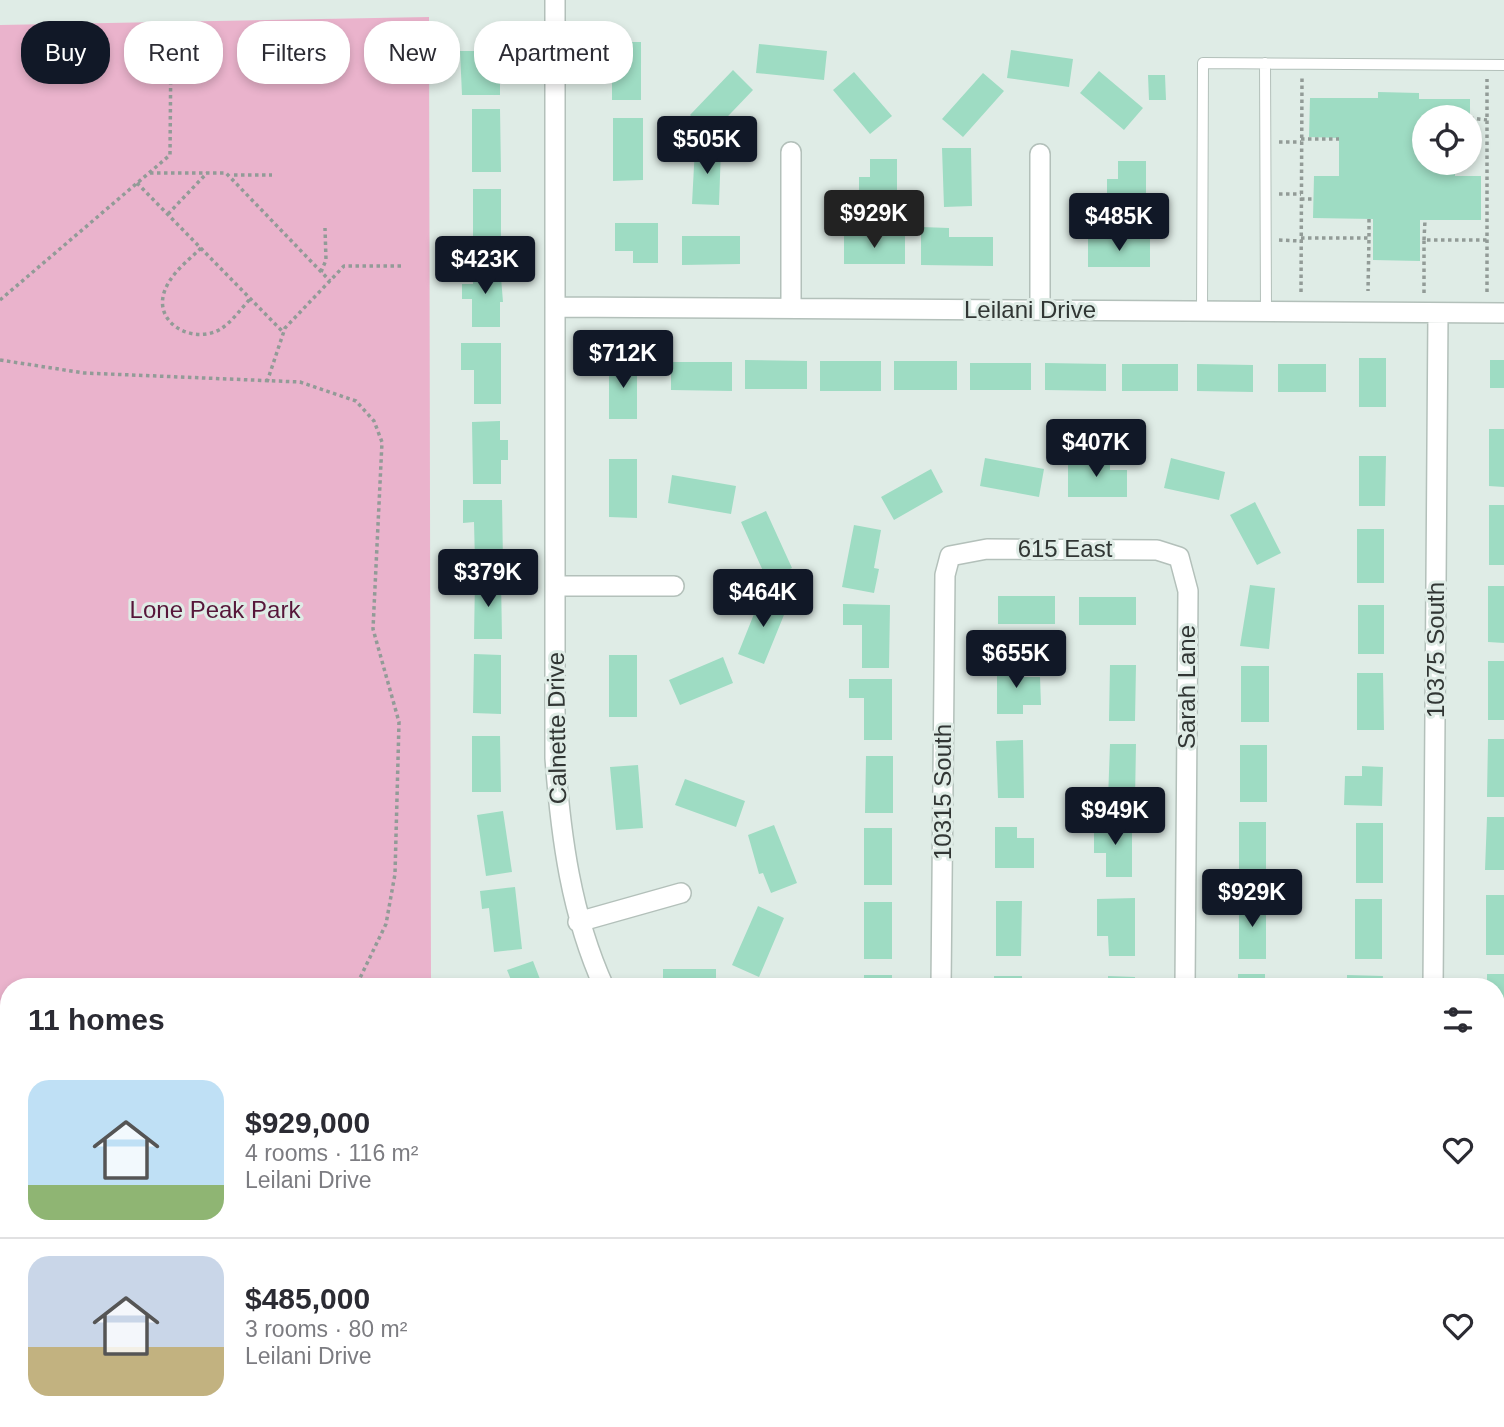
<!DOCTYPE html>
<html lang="en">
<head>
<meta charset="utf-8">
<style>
	:root { --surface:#fff; --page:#f2f2f3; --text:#2b2b33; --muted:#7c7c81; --line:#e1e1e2; --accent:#111827 }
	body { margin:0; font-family:Helvetica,sans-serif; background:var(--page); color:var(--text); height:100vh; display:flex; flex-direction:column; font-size:26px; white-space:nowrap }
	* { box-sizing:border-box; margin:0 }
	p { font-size:23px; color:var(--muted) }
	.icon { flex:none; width:38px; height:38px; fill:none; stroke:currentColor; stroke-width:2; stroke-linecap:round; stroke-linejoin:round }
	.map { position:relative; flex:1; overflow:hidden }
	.panel { position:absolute; left:0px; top:978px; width:1505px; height:450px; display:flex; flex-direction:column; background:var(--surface); border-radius:28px 28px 0 0; box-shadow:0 4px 10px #0003 }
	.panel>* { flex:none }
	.hud { position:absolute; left:21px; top:21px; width:700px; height:63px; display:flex; gap:14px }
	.controls { position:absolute; left:1412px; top:105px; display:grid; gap:14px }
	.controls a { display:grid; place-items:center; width:70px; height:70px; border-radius:50%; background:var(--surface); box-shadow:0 4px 10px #0003; font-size:35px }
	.price { position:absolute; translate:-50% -60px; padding:0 16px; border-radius:7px; background:var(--accent); color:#fff; font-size:23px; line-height:46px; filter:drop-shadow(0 2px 4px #0008) }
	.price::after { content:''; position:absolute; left:50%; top:42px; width:21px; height:16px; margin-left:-10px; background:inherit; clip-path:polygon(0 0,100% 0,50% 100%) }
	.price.selected { background:#222; color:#fff }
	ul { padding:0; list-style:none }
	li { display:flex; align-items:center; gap:21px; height:175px; padding:0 28px }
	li+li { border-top:2px solid var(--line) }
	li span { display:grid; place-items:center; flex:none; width:196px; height:140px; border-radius:21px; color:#555 }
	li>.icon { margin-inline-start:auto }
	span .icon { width:84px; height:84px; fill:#fffc; stroke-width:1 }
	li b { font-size:30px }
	h2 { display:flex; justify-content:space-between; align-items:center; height:84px; padding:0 28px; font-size:30px }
	.chip { padding:0 24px; border-radius:28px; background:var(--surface); box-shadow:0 4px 10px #0003; font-size:24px; line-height:63px }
	.chip.selected { background:var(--accent); color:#fff }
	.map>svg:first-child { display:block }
</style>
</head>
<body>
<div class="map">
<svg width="1504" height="1427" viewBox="0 0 1504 1427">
	<rect width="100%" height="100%" fill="#dfece6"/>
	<!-- green -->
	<path fill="#eab3cc" d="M429 17 431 987H9V1256H0V25Z"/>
	<!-- building -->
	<path fill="#9edcc3" d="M612 42H641V100H612Z
		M759 44 827 51 824 80 756 73Z
		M1011 50 1073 59 1069 87 1007 78Z
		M460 51H489V68H500V95H462Z
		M733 70 753 90 710 135 690 115Z
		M1099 71 1143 108 1124 130 1080 93Z
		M854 72 892 116 870 134 833 90Z
		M983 73 1004 91 963 137 942 119Z
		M1148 75H1165L1166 100H1149Z
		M1378 92 1419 93V99H1470V117H1424V163H1455V176H1481V220H1420V261L1373 260V219L1313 218 1314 176H1339V138L1309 137 1310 98H1378Z
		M472 109H500L501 172H472Z
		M613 118H643V180L613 181Z
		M695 147 721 148 719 205 692 204Z
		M942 148H971L972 206 944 207Z
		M870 159H897V204L859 203V177H870Z
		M1118 161H1146V205H1107V179H1118Z
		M473 189H501V250H473Z
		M615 223H658V263H633V251H615Z
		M921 227 949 228V237H993V266L921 265Z
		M844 235H905V264H844Z
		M682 236H740V264L682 265Z
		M1088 238 1150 239V267H1088Z
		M473 265H500L503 302H500V327H472V299H462V284H473Z
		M461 343H501V404H474V370H461Z
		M1359 358H1386V407H1359Z
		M745 360 807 361V389H745Z
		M1490 360H1504V388H1490Z
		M637 361V419H609V362Z
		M820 361H881V391H820Z
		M894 361H957V390H894Z
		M671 362H732V391L671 390Z
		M970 363H1031V390H970Z
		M1045 363 1106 364V391L1045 390Z
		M1122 364H1178V391H1122Z
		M1197 364 1253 365V392L1197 391Z
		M1278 364H1326V392H1278Z
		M500 421V440H508V460H501V484H473L472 422Z
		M1489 429H1504V487L1489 486Z
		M1084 456H1110V470H1127V497H1068V464H1084Z
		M1359 456H1386L1385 506H1359Z
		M985 458 1044 469 1039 497 980 486Z
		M1171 458 1225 472 1219 500 1164 488Z
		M609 459H637V518L609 517Z
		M931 469 943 492 894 520 881 497Z
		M672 475 736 486 731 514 668 503Z
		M463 500H502L503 562 475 563 474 522 463 523Z
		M1255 502 1281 553 1257 565 1230 515Z
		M1489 505H1504V565H1489Z
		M766 511 792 568 767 580 741 522Z
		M854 525 881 530 874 568 879 569 874 593 842 587Z
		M1357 529H1384V583H1357Z
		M475 579H501L502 639H474Z
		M1250 585 1275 588 1269 649 1240 646Z
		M1488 586H1504V643L1488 642Z
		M762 594 788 605 764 664 738 654Z
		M998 596H1055V624H998Z
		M1079 597H1136V625H1079Z
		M843 604 890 605 889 668H862V625H843Z
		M1358 605H1384V654H1358Z
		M474 654 501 655V714L473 713Z
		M609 655H637V717H609Z
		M723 657 733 683 680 705 669 680Z
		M1488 661H1504V720H1488Z
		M997 665H1024V677H1040L1041 705H1023V714H997Z
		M1110 665H1136L1135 721H1109Z
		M1241 666H1269V722H1241Z
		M1357 673H1383L1384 730H1357Z
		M849 679H892V740H864V698H849Z
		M472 736H500L501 792H472Z
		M1488 739H1504V797H1487Z
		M1023 740 1024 798H998L996 741Z
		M1110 744H1136L1135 800H1108Z
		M1240 745H1267V802H1240Z
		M866 756H893V813H865Z
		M638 765 643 828 616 830 610 767Z
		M1362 766 1383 767 1382 806 1344 805 1345 776H1362Z
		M685 779 745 801 736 827 675 805Z
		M503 811 512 872 486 876 477 815Z
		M1487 817H1504V870H1485Z
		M1094 821 1132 822V877H1106V853H1094Z
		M1239 822H1266V878H1239Z
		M1356 823H1383V883H1356Z
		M774 825 797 883 771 893 763 873 759 874 748 835Z
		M995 827H1017V838H1034V868H995Z
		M864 828H892V885H864Z
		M515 887 522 949 494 952 489 908 482 909 480 891Z
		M1486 895H1504V955H1486Z
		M1135 898V956H1109L1108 936H1097V899Z
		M1239 899H1266V959H1239Z
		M1355 899H1382V959H1355Z
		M996 901H1022L1021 956H996Z
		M864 902H892V959H864Z
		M758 906 784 918 759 977 732 965Z
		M533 961 543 987H514L507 970Z
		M663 969H716V987H663Z
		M1238 974H1265V987H1238Z
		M1487 974H1504V1030H1496V987H1487Z
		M864 975H892V987H864Z
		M1347 975 1383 976 1382 987H1347Z
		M994 976H1022V987H994Z
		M1108 976 1135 977V987H1108Z
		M1496 1047 1504 1048V1109L1496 1108Z
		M1496 1126 1503 1128 1497 1152H1496Z
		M1496 1207 1504 1208V1235L1496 1233Z
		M1496 1326H1500V1346H1496Z
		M151 1419H174V1427H151Z
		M282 1419H309V1427H283Z
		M459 1419H487L486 1427H458Z
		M504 1419H535L534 1427H504Z"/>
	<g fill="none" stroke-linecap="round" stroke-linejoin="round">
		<!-- service casing -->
		<g stroke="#b3c0ba" stroke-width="12">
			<path id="service" d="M1265 63 1266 312
				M1202 311 1203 63 1504 65"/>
		</g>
		<!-- minor casing -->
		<g stroke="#b3c0ba" stroke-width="22">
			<path id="minor" d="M555 0V758C561 838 571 914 604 987
				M791 152V308
				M1040 154V310
				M555 307 1504 313
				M555 586H674
				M578 922 681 893
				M941 987 945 575 950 556 987 549 1157 550 1179 557 1188 591 1185 987
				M1433 987 1438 313
				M1496 1400H1504
				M75 1427 76 1419
				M387 1427V1419
				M675 1427V1419
				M1382 1427V1419"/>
		</g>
		<!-- path -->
		<path stroke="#929b97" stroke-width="3.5" stroke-dasharray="3.5 3.5" stroke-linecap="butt" d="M1470 118 1487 120
			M1301 139H1339
			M1279 142H1301
			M150 173H226L330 281
			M234 175H272
			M137 183 283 332
			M1279 194H1301
			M1301 199H1314
			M168 214 207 173
			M1369 219V238
			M1301 238H1369L1368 291
			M1279 240 1301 241
			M1424 240 1425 220
			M201 248C188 261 172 272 165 290 152 323 192 344 219 330 231 323 241 309 250 299
			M321 272 326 260 325 228
			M1301 292 1302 77
			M1487 292V79
			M1424 293V240H1487
			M0 300 170 155 171 39
			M0 360 84 373 300 382 356 401 374 421 382 442 373 629 399 722 395 874 386 924 360 978 353 987
			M267 382 285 328 344 266H401
			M0 1195 9 1197"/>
		<!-- service -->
		<use href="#service" stroke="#fff" stroke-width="10"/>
		<!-- minor -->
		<use href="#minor" stroke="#fff" stroke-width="19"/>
	</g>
	<g text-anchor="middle" stroke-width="6" stroke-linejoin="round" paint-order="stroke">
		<!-- street labels -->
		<g font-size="24" fill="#313634" stroke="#dfece6">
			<text x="1030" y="318">Leilani Drive</text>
			<text x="1065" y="557">615 East</text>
			<text transform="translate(1436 650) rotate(-90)" y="8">10375 South</text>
			<text transform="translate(1187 687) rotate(-90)" y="8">Sarah Lane</text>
			<text transform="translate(557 728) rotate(-91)" y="8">Calnette Drive</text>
			<text transform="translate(943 792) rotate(-90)" y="8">10315 South</text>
		</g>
		<!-- park labels -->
		<g font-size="24" fill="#57173a" stroke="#dfece6">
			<text x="215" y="618">Lone Peak Park</text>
		</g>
	</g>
</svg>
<div class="controls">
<a><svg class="icon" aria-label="locate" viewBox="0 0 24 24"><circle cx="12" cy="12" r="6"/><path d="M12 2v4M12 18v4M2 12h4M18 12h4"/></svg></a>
</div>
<b class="price" style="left:707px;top:176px">$505K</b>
<b class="price selected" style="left:874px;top:250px">$929K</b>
<b class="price" style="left:1119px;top:253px">$485K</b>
<b class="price" style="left:485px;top:296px">$423K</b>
<b class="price" style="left:623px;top:390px">$712K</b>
<b class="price" style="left:1096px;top:479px">$407K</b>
<b class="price" style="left:488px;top:609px">$379K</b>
<b class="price" style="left:763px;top:629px">$464K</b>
<b class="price" style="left:1016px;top:690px">$655K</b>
<b class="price" style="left:1115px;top:847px">$949K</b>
<b class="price" style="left:1252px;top:929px">$929K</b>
<div class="hud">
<a class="chip selected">Buy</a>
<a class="chip">Rent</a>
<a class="chip">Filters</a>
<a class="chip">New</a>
<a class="chip">Apartment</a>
</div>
<section class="panel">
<h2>11 homes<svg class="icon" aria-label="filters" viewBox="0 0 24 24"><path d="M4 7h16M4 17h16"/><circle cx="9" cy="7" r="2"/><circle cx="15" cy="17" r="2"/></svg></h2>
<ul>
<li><span style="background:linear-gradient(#bfe0f5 75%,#8fb573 0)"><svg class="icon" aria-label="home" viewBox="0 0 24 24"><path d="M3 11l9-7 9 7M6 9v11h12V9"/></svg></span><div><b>$929,000</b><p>4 rooms · 116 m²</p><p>Leilani Drive</p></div><svg class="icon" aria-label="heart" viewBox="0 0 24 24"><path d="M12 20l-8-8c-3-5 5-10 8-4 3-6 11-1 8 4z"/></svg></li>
<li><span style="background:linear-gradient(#c9d6e8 65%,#c2b280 0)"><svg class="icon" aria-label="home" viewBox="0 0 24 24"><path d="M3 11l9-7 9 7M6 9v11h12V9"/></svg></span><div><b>$485,000</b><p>3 rooms · 80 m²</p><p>Leilani Drive</p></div><svg class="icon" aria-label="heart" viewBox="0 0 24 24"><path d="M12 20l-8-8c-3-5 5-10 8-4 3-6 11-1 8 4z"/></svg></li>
</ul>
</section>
</div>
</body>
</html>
